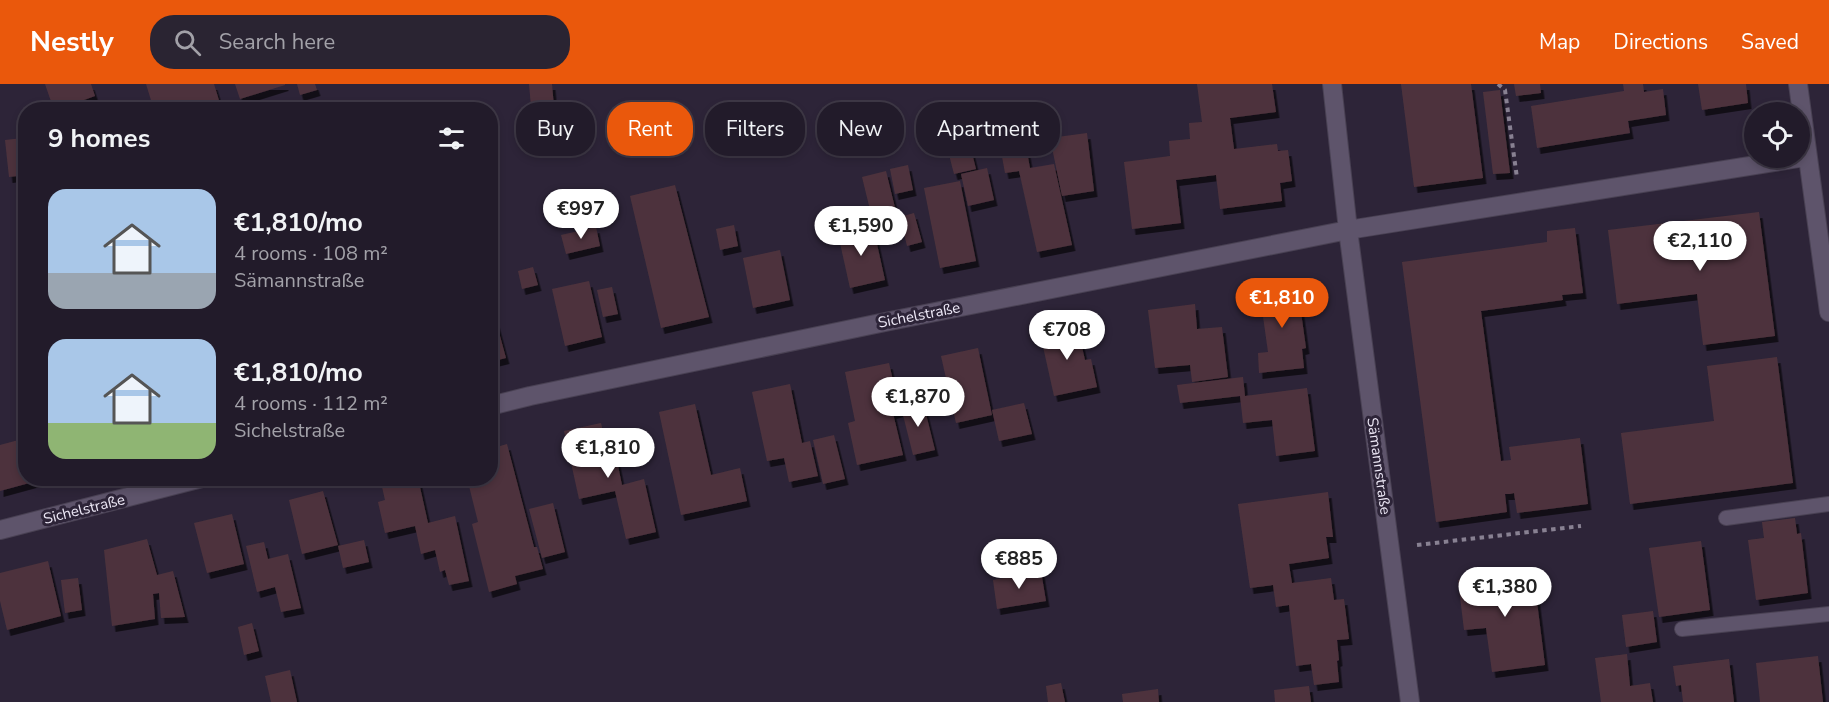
<!DOCTYPE html>
<html lang="en">
<head>
<meta charset="utf-8">
<style>
	:root { --surface:#221b2a; --page:#2a2432; --text:#f1f3f6; --muted:#a2a1a8; --line:#3f3947; --accent:#ea580c }
	body { margin:0; font-family:"Nunito Sans",sans-serif; background:var(--page); color:var(--text); height:100vh; display:flex; flex-direction:column; font-size:22px; white-space:nowrap }
	* { box-sizing:border-box; margin:0 }
	p { font-size:20px; color:var(--muted) }
	.icon { flex:none; width:33px; height:33px; fill:none; stroke:currentColor; stroke-width:2; stroke-linecap:round; stroke-linejoin:round }
	.map { position:relative; flex:1; overflow:hidden }
	.side { position:absolute; left:18px; top:18px; width:480px; height:384px; display:flex; flex-direction:column; background:var(--surface); border-radius:24px; box-shadow:0 3px 9px #0003,0 0 0 2px var(--line) }
	.side>* { flex:none }
	.guide { position:absolute; left:516px; top:18px; width:570px; height:54px; display:flex; gap:12px }
	.tools { position:absolute; left:1744px; top:18px; display:grid; gap:12px }
	.tools a { display:grid; place-items:center; width:66px; height:66px; border-radius:50%; background:var(--surface); box-shadow:0 3px 9px #0003,0 0 0 2px var(--line); font-size:30px }
	.price { position:absolute; translate:-50% -51px; padding:0 14px; border-radius:21px; background:#fff; color:#222; font-size:20px; line-height:39px; filter:drop-shadow(0 2px 3px #0008) }
	.price::after { content:''; position:absolute; left:50%; top:36px; width:18px; height:14px; margin-left:-9px; background:inherit; clip-path:polygon(0 0,100% 0,50% 100%) }
	.price.active { background:var(--accent); color:#fff }
	ul { padding:0; list-style:none }
	li { display:flex; align-items:center; gap:18px; height:150px; padding:0 30px }
	li span { display:grid; place-items:center; flex:none; width:168px; height:120px; border-radius:18px; color:#555 }
	li>.icon { margin-inline-start:auto }
	span .icon { width:72px; height:72px; fill:#fffc; stroke-width:1 }
	li b { font-size:26px }
	h2 { display:flex; justify-content:space-between; align-items:center; height:72px; padding:0 30px; font-size:26px }
	.pill { padding:0 21px; border-radius:24px; background:var(--surface); box-shadow:0 3px 9px #0003,0 0 0 2px var(--line); font-size:21px; line-height:54px }
	.pill.active { background:var(--accent); color:#fff }
	header { display:flex; align-items:center; gap:36px; box-sizing:border-box; height:84px; padding:0 30px; background:var(--accent); color:#fff }
	header strong { font-size:28px }
	nav { display:flex; gap:33px; margin-inline-start:auto; font-size:21px }
	.search { width:420px; height:54px; background:var(--page); display:flex; align-items:center; gap:15px; box-sizing:border-box; padding:0 21px; border-radius:24px; color:var(--muted); font-size:22px }
	.map>svg:first-child { display:block }
</style>
</head>
<body>
<header>
<strong>Nestly</strong>
<div class="search"><svg class="icon" aria-label="search" viewBox="0 0 24 24"><circle cx="10" cy="10" r="6"/><path d="M15 15l6 6"/></svg>Search here</div>
<nav><a>Map</a><a>Directions</a><a>Saved</a></nav>
</header>
<div class="map">
<svg width="1829" height="618" viewBox="0 0 1829 618">
	<defs>
		<filter id="shadow"><feDropShadow dx="3.5" dy="6" stdDeviation="0" flood-color="#0009"/></filter>
	</defs>
	<rect width="100%" height="100%" fill="#2d2438"/>
	<!-- building -->
	<path fill="#4d333c" filter="url(#shadow)" d="M45 0H91L95 12 84 16 88 26H54Z
		M146 0H214L222 26H154Z
		M235 0H285V1L240 15Z
		M297 0H315L317 6 300 11Z
		M529 0H552L554 23 541 25 543 44 533 45Z
		M1197 0H1272L1276 28 1230 34 1234 65 1277 60 1278 67 1288 66 1292 97 1280 99 1282 117 1220 125 1216 91 1176 96 1181 139 1132 145 1124 78 1170 72 1169 57 1190 55 1189 39 1202 38Z
		M1401 0H1471L1483 94 1414 103Z
		M1514 0H1540L1541 9 1516 12Z
		M1623 0H1643L1644 8 1663 5 1666 31 1628 37 1630 49 1537 64 1531 22 1624 7Z
		M1698 0H1746L1748 19 1702 26Z
		M1500 6 1510 89 1493 90 1483 8Z
		M648 21 656 51 623 59 615 29Z
		M1087 49 1094 107 1062 112 1050 54Z
		M1024 51 1030 84 1054 80 1072 161 1037 168 1019 87 1005 89 999 56Z
		M23 54 26 91 9 93 5 56Z
		M969 57 976 85 954 90 947 63Z
		M908 81 913 106 895 110 890 85Z
		M987 84 994 116 968 122 961 90Z
		M886 87 898 136 874 142 862 93Z
		M960 97 976 177 940 184 924 104Z
		M675 101 709 233 661 244 630 112Z
		M1759 128 1775 252 1703 261 1697 210 1617 220 1608 146Z
		M914 129 922 158 907 162 900 133Z
		M734 141 738 162 720 166 716 145Z
		M873 142 885 196 850 204 838 150Z
		M596 143 600 162 566 170 561 151Z
		M1575 144 1583 209 1562 211 1563 216 1481 227 1501 377 1511 376 1509 363 1580 354 1588 420 1517 429 1514 409 1510 410H1505L1507 428 1436 438 1402 178 1547 158V147Z
		M780 166 790 216 753 224 743 174Z
		M533 183 538 201 522 205 518 187Z
		M589 197 602 253 565 262 552 205Z
		M1297 199 1306 264 1302 265 1304 284 1259 289 1258 269 1268 268 1259 204Z
		M612 203 618 230 603 233 597 206Z
		M491 219 506 274 490 278V220Z
		M1195 220 1197 245 1222 243 1228 293 1192 298 1190 281 1155 284 1148 226Z
		M1077 241 1085 276 1091 275 1097 303 1054 312 1040 249Z
		M978 264 992 331 956 339 941 272Z
		M1777 273 1793 399 1630 420 1621 349 1714 337 1707 282Z
		M889 279 900 327 893 329 903 371 857 381 848 339 855 337 845 288Z
		M1243 293 1245 312 1307 304 1315 367 1276 372 1272 336 1243 339 1240 312 1180 319 1177 301Z
		M790 300 802 359 810 357 818 392 789 398 784 374 767 377 752 308Z
		M923 318 935 366 913 371 901 323Z
		M1024 319 1032 350 999 357 992 326Z
		M695 320 711 391 740 384 747 417 681 431 659 328Z
		M601 339 609 374 616 372 622 401 644 395 656 448 626 455 615 407 579 415 564 347Z
		M834 351 845 395 823 400 813 356Z
		M26 354V394L44 395 0 407V361Z
		M507 360 534 463H537L543 485 515 492 517 500 489 508 472 440 478 438 467 394H490V365Z
		M380 394H418L428 439 455 432 469 497 449 501 445 486 440 488 435 466 421 470 415 442 385 449 378 418 385 416Z
		M323 407 338 461 302 470 289 416Z
		M1328 408 1333 453H1326L1329 474 1289 480 1292 499 1331 494 1334 516 1344 515 1349 555 1337 556 1339 576 1337 577 1339 598 1314 601 1311 580 1296 582 1289 521 1276 523 1273 501 1250 504 1238 420Z
		M553 419 565 468 542 474 529 425Z
		M232 430 244 480 207 489 194 439Z
		M1795 434 1797 450 1801 449 1808 509 1756 516 1748 456 1764 454 1762 438Z
		M147 455 157 491 173 487 185 533 161 534 159 509 153 510 155 535 112 542 104 466Z
		M364 456 369 478 343 484 338 462Z
		M1701 457 1710 526 1659 533 1649 464Z
		M264 458 268 475 288 470 301 524 281 528 275 503 257 508 246 462Z
		M48 477 61 532 7 546 0 517V489Z
		M1533 486 1545 581 1492 588 1486 544 1464 546 1458 496Z
		M1041 487 1046 517 997 525 993 496Z
		M78 494 82 526 65 529 61 496Z
		M1653 527 1657 558 1626 563 1622 531Z
		M252 539 259 567 244 571 238 543Z
		M1627 570 1630 602 1650 599 1653 618H1601L1595 574Z
		M1818 572 1823 618H1760L1756 579Z
		M1729 575 1734 618H1683L1681 601 1676 602 1673 582Z
		M290 586 297 618H271L265 592Z
		M1061 599 1065 618H1048L1046 602Z
		M1309 602 1311 618H1275L1274 606Z
		M1158 605 1159 618H1123L1122 610Z"/>
	<g fill="none" stroke-linecap="round" stroke-linejoin="round">
		<!-- lane casing -->
		<g stroke="#494153" stroke-width="16">
			<path id="lane" d="M1726 434 1829 420
				M1682 545 1829 530"/>
		</g>
		<!-- street casing -->
		<g stroke="#494153" stroke-width="20">
			<path id="street" d="M1332 0 1348 146 1410 618
				M1798 0 1829 228
				M490 322 530 312 890 237 1348 146 1799 74
				M0 446 202 394"/>
		</g>
		<!-- path -->
		<path stroke="#888192" stroke-width="4" stroke-dasharray="4.5 4.5" stroke-linecap="butt" d="M1498 0 1505 6 1517 94
			M1417 461 1581 442"/>
		<!-- lane -->
		<use href="#lane" stroke="#5e546b" stroke-width="14"/>
		<!-- street -->
		<use href="#street" stroke="#5e546b" stroke-width="18"/>
	</g>
	<g text-anchor="middle" stroke-width="6" stroke-linejoin="round" paint-order="stroke">
		<!-- street labels -->
		<g font-size="15" fill="#ede8f6" stroke="#2d2438">
			<text transform="translate(919 231) rotate(-11)" y="5">Sichelstraße</text>
			<text transform="translate(1379 382) rotate(82)" y="5">Sämannstraße</text>
			<text transform="translate(84 425) rotate(-14)" y="5">Sichelstraße</text>
		</g>
	</g>
</svg>
<div class="tools">
<a><svg class="icon" aria-label="locate" viewBox="0 0 24 24"><circle cx="12" cy="12" r="6"/><path d="M12 2v4M12 18v4M2 12h4M18 12h4"/></svg></a>
</div>
<b class="price" style="left:581px;top:156px">€997</b>
<b class="price" style="left:861px;top:173px">€1,590</b>
<b class="price" style="left:1700px;top:188px">€2,110</b>
<b class="price active" style="left:1282px;top:245px">€1,810</b>
<b class="price" style="left:1067px;top:277px">€708</b>
<b class="price" style="left:918px;top:344px">€1,870</b>
<b class="price" style="left:608px;top:395px">€1,810</b>
<b class="price" style="left:1019px;top:506px">€885</b>
<b class="price" style="left:1505px;top:534px">€1,380</b>
<div class="guide">
<a class="pill">Buy</a>
<a class="pill active">Rent</a>
<a class="pill">Filters</a>
<a class="pill">New</a>
<a class="pill">Apartment</a>
</div>
<section class="side">
<h2>9 homes<svg class="icon" aria-label="filters" viewBox="0 0 24 24"><path d="M4 7h16M4 17h16"/><circle cx="9" cy="7" r="2"/><circle cx="15" cy="17" r="2"/></svg></h2>
<ul>
<li><span style="background:linear-gradient(#a9c7e8 70%,#9aa5b1 0)"><svg class="icon" aria-label="home" viewBox="0 0 24 24"><path d="M3 11l9-7 9 7M6 9v11h12V9"/></svg></span><div><b>€1,810/mo</b><p>4 rooms · 108 m²</p><p>Sämannstraße</p></div></li>
<li><span style="background:linear-gradient(#a9c7e8 70%,#8fb573 0)"><svg class="icon" aria-label="home" viewBox="0 0 24 24"><path d="M3 11l9-7 9 7M6 9v11h12V9"/></svg></span><div><b>€1,810/mo</b><p>4 rooms · 112 m²</p><p>Sichelstraße</p></div></li>
</ul>
</section>
</div>
</body>
</html>
